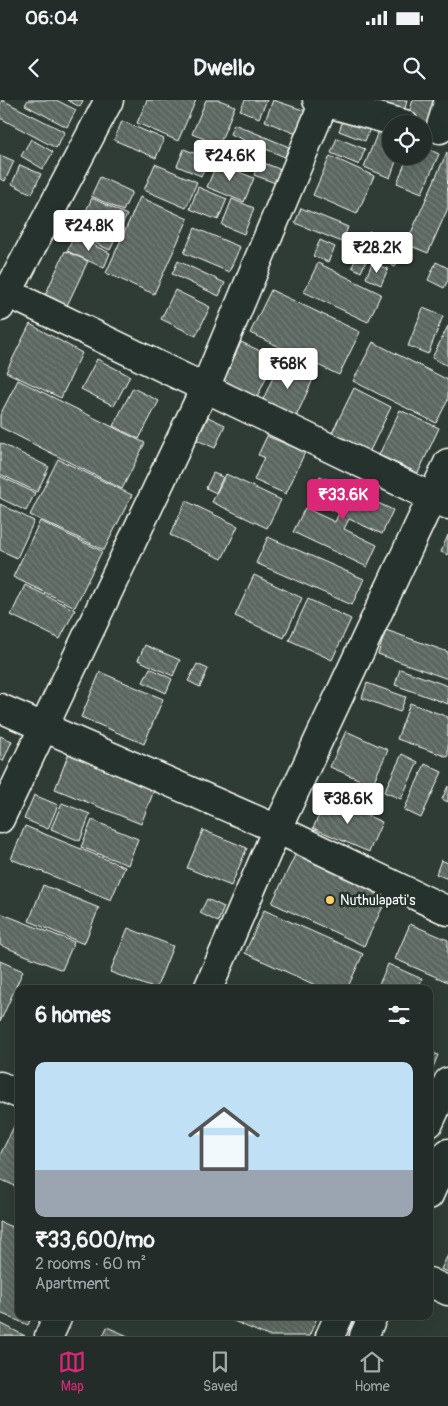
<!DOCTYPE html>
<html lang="en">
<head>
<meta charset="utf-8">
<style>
	:root { --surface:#232c28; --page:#2b3430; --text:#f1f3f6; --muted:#a3a7a8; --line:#404845; --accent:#db2777 }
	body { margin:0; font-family:Pangolin,sans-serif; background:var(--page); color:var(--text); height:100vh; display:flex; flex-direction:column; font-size:19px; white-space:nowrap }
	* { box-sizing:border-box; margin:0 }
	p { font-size:16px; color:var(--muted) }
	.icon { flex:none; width:28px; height:28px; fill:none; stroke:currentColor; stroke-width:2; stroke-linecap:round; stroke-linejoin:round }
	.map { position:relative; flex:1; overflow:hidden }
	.drawer { position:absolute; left:15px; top:885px; width:418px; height:335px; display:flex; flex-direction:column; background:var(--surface); border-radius:10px; box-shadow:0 5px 20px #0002,0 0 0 1px var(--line) }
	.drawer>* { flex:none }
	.fabs { position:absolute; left:382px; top:15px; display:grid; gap:10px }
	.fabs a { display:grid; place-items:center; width:50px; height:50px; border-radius:50%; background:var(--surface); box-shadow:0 5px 20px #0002,0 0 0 1px var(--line); font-size:25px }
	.price { position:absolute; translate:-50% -42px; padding:0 11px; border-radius:5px; background:#fff; color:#222; font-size:16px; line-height:32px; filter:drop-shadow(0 1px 2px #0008) }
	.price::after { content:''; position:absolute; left:50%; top:30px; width:15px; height:11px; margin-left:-8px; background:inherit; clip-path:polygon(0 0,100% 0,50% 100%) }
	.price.current { background:var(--accent); color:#fff }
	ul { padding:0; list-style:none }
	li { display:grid; align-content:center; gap:10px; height:265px; padding:0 20px }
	li span { display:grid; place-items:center; height:155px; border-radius:10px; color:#555 }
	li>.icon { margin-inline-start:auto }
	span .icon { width:90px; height:90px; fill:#fffc; stroke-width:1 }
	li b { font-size:21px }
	h2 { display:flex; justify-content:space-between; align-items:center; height:60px; padding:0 20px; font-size:21px }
	.status { display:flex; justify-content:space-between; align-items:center; height:35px; padding:0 25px; background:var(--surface); direction:ltr }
	.status svg { height:14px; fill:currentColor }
	header { display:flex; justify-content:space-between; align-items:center; height:65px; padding:0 20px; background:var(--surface); font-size:22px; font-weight:800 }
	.dock { display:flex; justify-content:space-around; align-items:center; height:70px; border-top:1px solid var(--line); background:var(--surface); font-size:14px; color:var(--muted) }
	.dock a { display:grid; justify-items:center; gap:2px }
	.dock .current { color:var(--accent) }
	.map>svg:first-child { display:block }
</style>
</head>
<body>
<div class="status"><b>06:04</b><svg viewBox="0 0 49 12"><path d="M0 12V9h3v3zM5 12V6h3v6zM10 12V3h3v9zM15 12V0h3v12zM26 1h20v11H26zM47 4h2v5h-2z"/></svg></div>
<header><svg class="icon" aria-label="back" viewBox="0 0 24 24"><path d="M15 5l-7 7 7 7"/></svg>Dwello<svg class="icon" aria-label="search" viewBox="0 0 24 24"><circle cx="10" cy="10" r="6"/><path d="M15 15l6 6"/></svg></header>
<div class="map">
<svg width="448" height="1236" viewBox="0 0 448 1236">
	<defs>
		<pattern id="building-back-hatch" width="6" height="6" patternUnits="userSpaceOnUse" patternTransform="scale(1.25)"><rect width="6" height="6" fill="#5b6661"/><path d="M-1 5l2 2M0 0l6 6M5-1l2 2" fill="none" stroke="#747d79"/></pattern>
	</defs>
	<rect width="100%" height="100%" fill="#2f3b35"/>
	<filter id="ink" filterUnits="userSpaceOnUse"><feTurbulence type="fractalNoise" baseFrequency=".02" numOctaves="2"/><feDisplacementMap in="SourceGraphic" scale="10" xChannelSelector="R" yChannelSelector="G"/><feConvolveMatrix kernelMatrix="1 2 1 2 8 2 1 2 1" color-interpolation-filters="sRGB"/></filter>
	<g filter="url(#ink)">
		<!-- building -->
		<path fill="url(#building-back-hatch)" stroke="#fff" d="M2 0 65 32 56 48 0 18V4Z
			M28 0H56L76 10 67 27 25 5Z
			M67 0H83L80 7Z
			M147 0H196L178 41 137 23Z
			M206 0H219L235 6 219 45 192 34Z
			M245 0H267L259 18 240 10Z
			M273 0 306 11 296 34 265 21Z
			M383 0H407L403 18 380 12Z
			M413 0H436L430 25 407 19Z
			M346 13 372 23 365 41 339 31Z
			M122 21 164 39 156 58 114 40Z
			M234 24 289 47 285 57 230 34Z
			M379 29 391 33V56H398L390 78 364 67Z
			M337 38 365 49 359 65 331 53Z
			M31 39 53 52 43 69 21 56Z
			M424 47 439 54 422 93 397 83 408 56H424Z
			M224 48 248 58 242 71 218 62Z
			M184 49 209 59 201 76 177 66Z
			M447 52 448 108 428 153 406 144Z
			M0 55 14 61 5 81 0 79Z
			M330 56 374 76 357 114 313 95Z
			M259 61 284 71 278 84 254 75Z
			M217 63 254 78 244 102 207 87Z
			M155 64 197 82 186 108 144 90Z
			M20 65 41 74 32 94 12 84Z
			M100 77 132 92 123 111 91 96Z
			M198 87 227 99 218 120 190 109Z
			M140 97 188 119 154 194 106 173Z
			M92 98 127 115 110 150 75 134Z
			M232 99 254 108 244 134 222 125Z
			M301 108 348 127 342 142 295 123Z
			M195 128 240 147 229 172 184 153Z
			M369 131 404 148 395 167 361 150Z
			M74 136 110 153 104 168 67 151Z
			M320 140 335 147 328 162 313 156Z
			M65 151 88 161 64 212 42 202Z
			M357 156 366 161 361 172 352 167Z
			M178 161 225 183 219 196 172 174Z
			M436 162 448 168V180L444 188 428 180Z
			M318 163 381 194 368 222 304 192Z
			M372 163 388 169 381 185 366 178Z
			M175 190 210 207 196 236 161 219Z
			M271 190 360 232 339 275 250 233Z
			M423 208 443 216 428 254 408 246Z
			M30 224 82 253 61 298 6 272Z
			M448 226V266L432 258Z
			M241 242 275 258 256 300 222 284Z
			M373 242 448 280V300L436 323 353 281Z
			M97 259 130 276 114 306 81 289Z
			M280 262 314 277 295 319 261 304Z
			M18 280 145 343 122 389 0 327V315Z
			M133 288 159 301 139 339 113 326Z
			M354 288 391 307 367 357 329 339Z
			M400 310 439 328 418 373 379 355Z
			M208 317 225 325 215 348 197 340Z
			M267 336 305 352 286 394 254 380 264 357 258 355Z
			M0 343 49 367 37 392 0 374Z
			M58 359 132 395 104 450 30 415Z
			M213 373 223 377 216 393 206 388Z
			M226 374 281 400 267 428 212 402Z
			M0 376 35 393 26 411 0 398Z
			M320 376 393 410 382 434 349 419 344 429 377 445 367 467 293 432 305 408 335 422 339 413 309 399Z
			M186 401 238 426 222 459 170 435Z
			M0 404 34 421 17 458 0 450Z
			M40 421 102 451 75 507 13 477Z
			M448 435V455L441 452Z
			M268 437 364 479 352 505 256 463Z
			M254 475 302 498 284 538 235 516Z
			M25 485 75 510 60 539 11 515Z
			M308 499 351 519 332 560 289 540Z
			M386 530 448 552V579L378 554Z
			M145 545 180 560 173 576 138 560Z
			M197 564 208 569 200 587 188 581Z
			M150 568 172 579 166 593 143 582Z
			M400 569 448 586V604L395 585Z
			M100 572 163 599 144 644 81 617Z
			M367 583 406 597 400 612 362 598Z
			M410 603 448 617V657L397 639Z
			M346 631 388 650 372 685 330 667Z
			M0 636 12 641 3 661 0 659Z
			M69 653 155 688 141 724 55 689Z
			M402 654 418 662 401 699 384 692Z
			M425 664 442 672 421 718 404 710Z
			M448 686V702L442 699Z
			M34 695 58 705 48 729 24 719Z
			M327 698 382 722 369 752 313 728Z
			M62 703 90 714 80 741 51 729Z
			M92 720 138 739 128 765 81 747Z
			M25 726 125 767 111 800 11 759Z
			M203 730 247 748 231 786 187 768Z
			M296 753 388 796 364 846 272 803Z
			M441 760 448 763V779L436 774Z
			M43 785 99 808 84 844 29 821Z
			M207 799 224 807 218 822 200 813Z
			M264 810 363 854 347 889H324L245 853Z
			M0 813 74 842 62 870 0 845Z
			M410 824 448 840V882L395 859Z
			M128 828 173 846 156 889 110 872Z
			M0 861 23 871 0 922Z
			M388 864 422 879 418 889H377Z
			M429 951 438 955 429 977Z
			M17 1020H19V1088L0 1079V1055Z
			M0 1122 19 1130V1216H32L28 1225 0 1213Z
			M448 1155V1172L441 1169Z
			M222 1216H313L317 1218 309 1236H268Z
			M0 1223 25 1236H0Z
			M107 1227 128 1236H103Z"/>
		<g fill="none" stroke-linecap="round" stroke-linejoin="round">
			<!-- minor casing -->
			<g stroke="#fff" stroke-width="31">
				<path id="minor" d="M317 0 404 24
					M440 29 448 3
					M8 193 448 405
					M0 207 109 0
					M0 608 277 729 448 811
					M0 719 205 288 325 0
					M208 889 277 729 448 363
					M0 986 19 994
					M429 1023 448 982
					M429 1095 448 1053
					M429 1182 448 1191
					M49 1236 58 1216
					M330 1236 339 1216
					M364 1236 373 1216"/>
			</g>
			<!-- minor -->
			<use href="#minor" stroke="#26332d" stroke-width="28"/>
		</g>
	</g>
	<!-- markers -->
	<circle fill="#ffd166" stroke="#26332d" stroke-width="2" cx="330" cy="800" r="5"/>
	<g text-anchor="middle" stroke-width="5" stroke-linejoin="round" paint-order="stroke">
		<!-- poi labels -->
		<g font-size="14" fill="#fff" stroke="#26332d" text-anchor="start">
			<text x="340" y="805">Nuthulapati's</text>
		</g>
	</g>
</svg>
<div class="fabs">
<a><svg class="icon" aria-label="locate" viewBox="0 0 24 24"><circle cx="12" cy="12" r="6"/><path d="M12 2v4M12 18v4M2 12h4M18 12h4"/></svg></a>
</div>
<b class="price" style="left:230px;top:82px">₹24.6K</b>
<b class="price" style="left:89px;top:152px">₹24.8K</b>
<b class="price" style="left:377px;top:174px">₹28.2K</b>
<b class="price" style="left:288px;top:290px">₹68K</b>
<b class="price current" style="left:343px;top:421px">₹33.6K</b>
<b class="price" style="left:348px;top:725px">₹38.6K</b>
<section class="drawer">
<h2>6 homes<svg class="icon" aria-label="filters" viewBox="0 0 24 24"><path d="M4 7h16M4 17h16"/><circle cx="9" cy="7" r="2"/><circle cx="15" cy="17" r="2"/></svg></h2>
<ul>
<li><span style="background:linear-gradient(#bfe0f5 70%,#9aa5b1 0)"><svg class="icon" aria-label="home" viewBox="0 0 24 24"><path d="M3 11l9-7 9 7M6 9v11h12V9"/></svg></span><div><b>₹33,600/mo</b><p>2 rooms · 60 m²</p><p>Apartment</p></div></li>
</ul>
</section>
</div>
<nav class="dock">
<a class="current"><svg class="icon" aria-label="map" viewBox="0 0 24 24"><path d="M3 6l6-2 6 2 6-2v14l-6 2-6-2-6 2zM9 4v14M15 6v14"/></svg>Map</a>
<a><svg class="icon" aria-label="saved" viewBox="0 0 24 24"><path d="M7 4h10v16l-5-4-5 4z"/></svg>Saved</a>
<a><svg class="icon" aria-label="home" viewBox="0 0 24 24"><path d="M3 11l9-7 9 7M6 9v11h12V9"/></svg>Home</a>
</nav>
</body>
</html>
